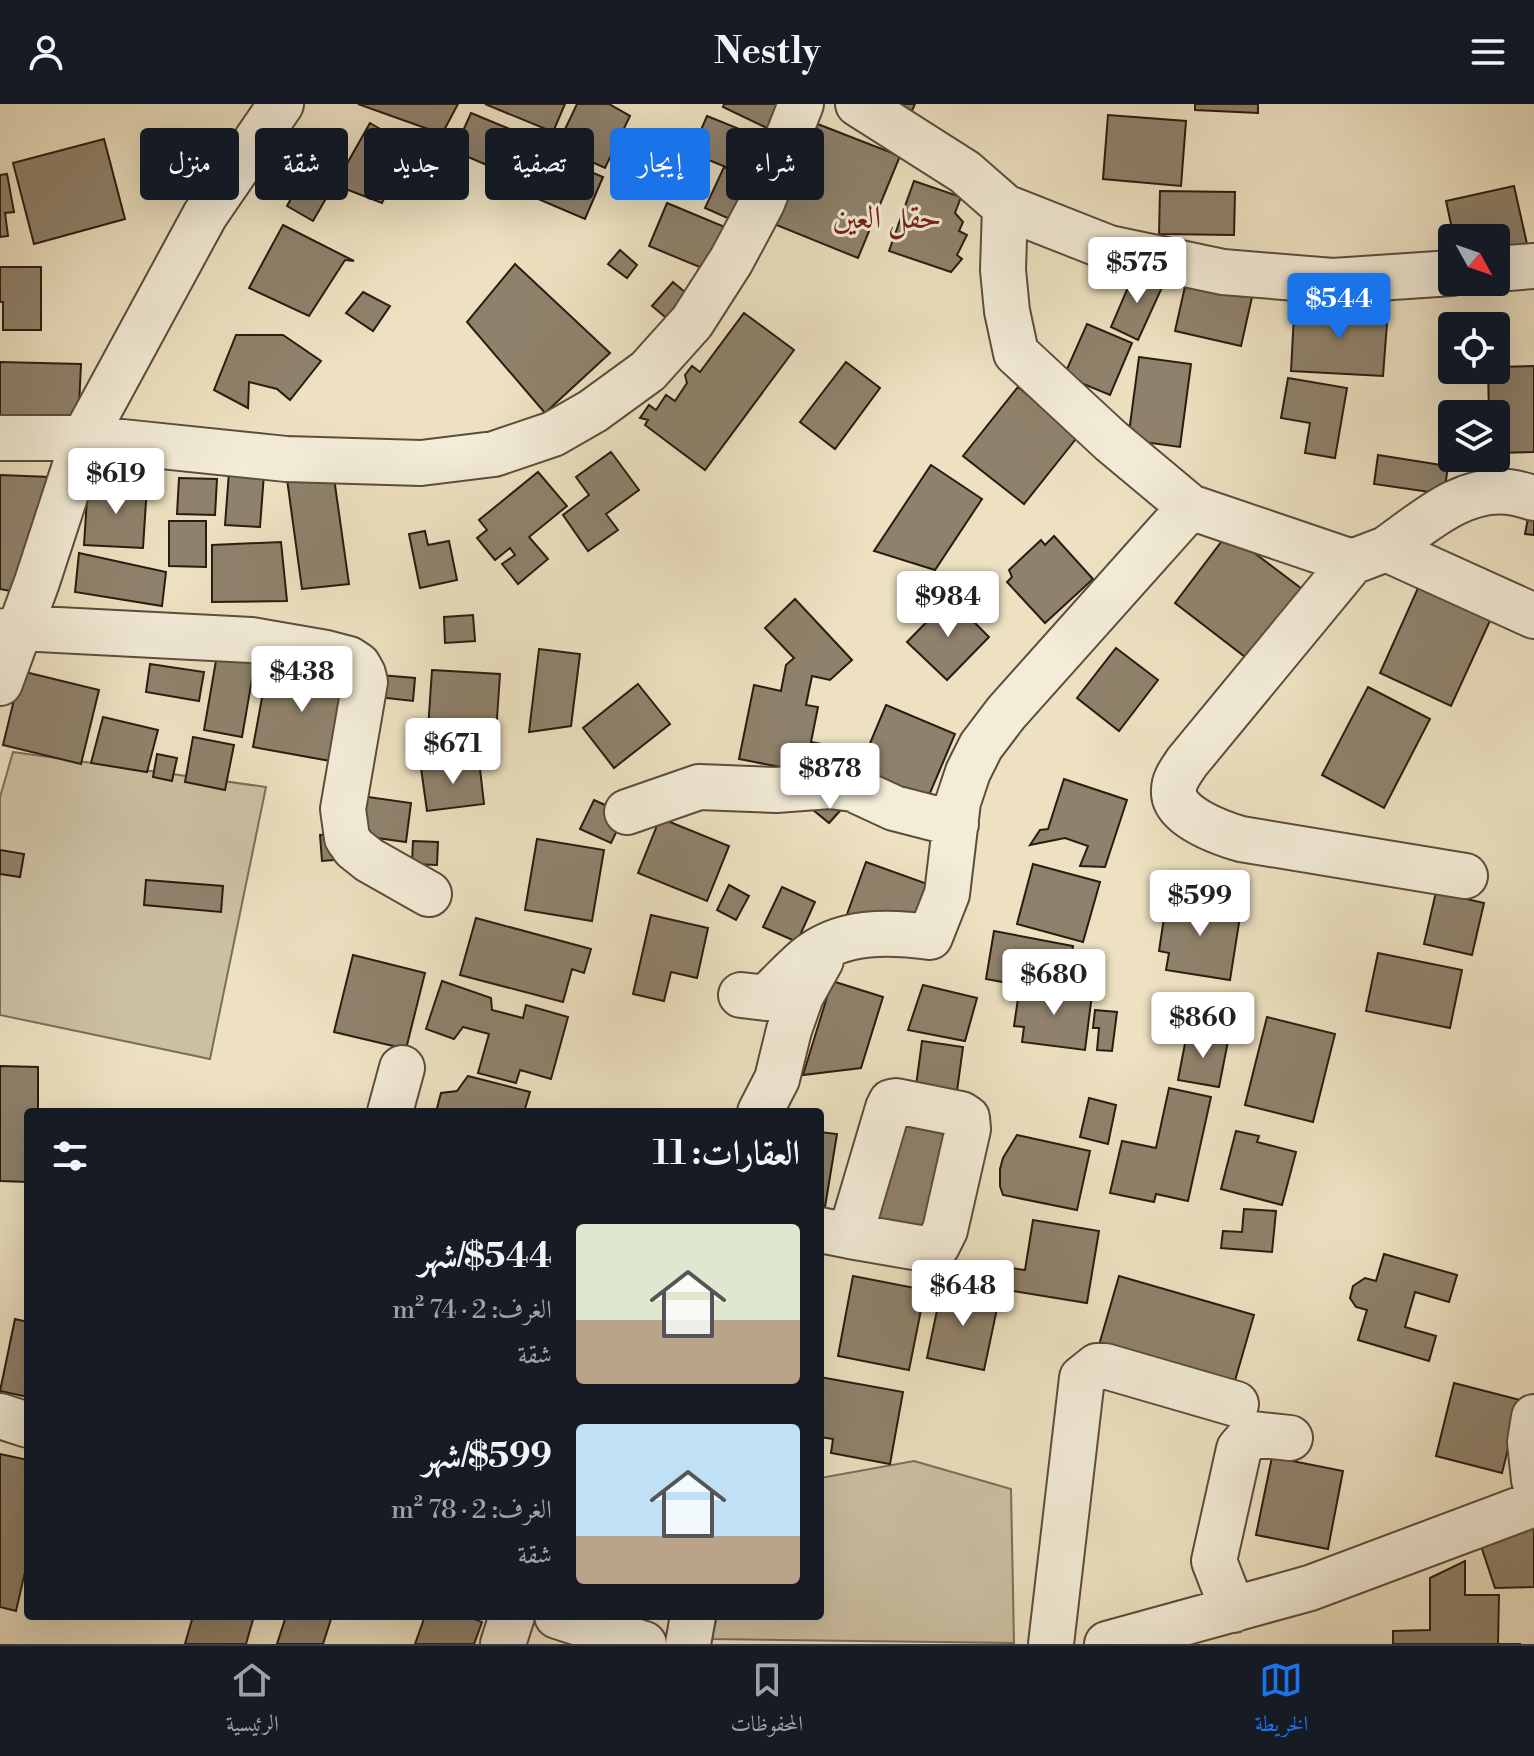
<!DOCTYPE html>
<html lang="ar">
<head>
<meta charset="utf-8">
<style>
	:root { --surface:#171b24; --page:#20242c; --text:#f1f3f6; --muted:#9ea1a6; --line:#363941; --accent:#1a73e8 }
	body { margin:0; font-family:"Libre Bodoni",Amiri,serif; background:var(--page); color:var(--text); direction:rtl; height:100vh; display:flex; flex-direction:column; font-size:30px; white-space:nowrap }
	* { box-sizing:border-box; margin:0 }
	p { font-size:26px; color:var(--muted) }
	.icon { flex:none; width:44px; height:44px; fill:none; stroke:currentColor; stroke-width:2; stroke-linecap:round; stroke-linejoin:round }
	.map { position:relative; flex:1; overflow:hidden; direction:ltr }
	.sheet { position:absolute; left:24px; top:1004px; width:800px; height:512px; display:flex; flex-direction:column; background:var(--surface); border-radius:8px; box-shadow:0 8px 32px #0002; direction:rtl }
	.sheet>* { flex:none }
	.top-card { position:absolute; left:24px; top:24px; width:800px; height:72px; direction:rtl; display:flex; gap:16px }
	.needle { width:52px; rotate:130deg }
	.buttons { position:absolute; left:1438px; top:120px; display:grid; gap:16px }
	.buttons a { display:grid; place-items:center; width:72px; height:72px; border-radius:8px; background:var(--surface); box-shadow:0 8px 32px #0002; font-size:40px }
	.price { position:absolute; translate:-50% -68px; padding:0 18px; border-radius:8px; background:#fff; color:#222; font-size:26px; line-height:52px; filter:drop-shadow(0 2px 4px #0008) }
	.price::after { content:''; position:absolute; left:50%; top:48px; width:24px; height:18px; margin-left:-12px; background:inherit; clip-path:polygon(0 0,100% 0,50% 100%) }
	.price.current { background:var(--accent); color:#fff }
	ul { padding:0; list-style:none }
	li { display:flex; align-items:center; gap:24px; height:200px; padding:0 24px }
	li span { display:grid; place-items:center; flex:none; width:224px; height:160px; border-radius:8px; color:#555 }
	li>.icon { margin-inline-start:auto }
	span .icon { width:96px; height:96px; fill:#fffc; stroke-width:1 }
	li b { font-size:34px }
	h2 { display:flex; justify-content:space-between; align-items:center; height:96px; padding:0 24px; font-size:34px }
	.chip { padding:0 28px; border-radius:8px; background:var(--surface); box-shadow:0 8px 32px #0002; font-size:28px; line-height:72px }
	.chip.current { background:var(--accent); color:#fff }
	header { display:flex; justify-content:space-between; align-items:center; height:104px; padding:0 24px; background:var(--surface); font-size:36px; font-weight:800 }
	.menu { display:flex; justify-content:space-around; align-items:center; height:112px; border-top:2px solid var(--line); background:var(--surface); font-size:22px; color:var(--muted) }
	.menu a { display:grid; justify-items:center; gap:4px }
	.menu .current { color:var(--accent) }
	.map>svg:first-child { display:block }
</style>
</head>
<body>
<header><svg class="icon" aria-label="menu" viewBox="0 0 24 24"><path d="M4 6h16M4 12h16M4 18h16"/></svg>Nestly<svg class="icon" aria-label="person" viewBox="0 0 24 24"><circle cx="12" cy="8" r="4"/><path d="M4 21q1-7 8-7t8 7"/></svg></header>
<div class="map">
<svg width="1534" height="1540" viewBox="0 0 1534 1540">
	<rect width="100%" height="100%" fill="#ede1c1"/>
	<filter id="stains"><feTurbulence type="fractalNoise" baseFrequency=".0025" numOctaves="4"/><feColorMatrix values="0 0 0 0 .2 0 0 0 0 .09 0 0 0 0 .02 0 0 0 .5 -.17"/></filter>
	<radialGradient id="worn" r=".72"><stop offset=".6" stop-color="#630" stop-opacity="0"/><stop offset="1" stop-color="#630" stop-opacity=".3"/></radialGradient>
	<!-- green -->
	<path fill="#ccc0a3" stroke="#7b6e5a" stroke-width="2" d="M13 648 266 683 210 955 0 911V693Z
		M914 1357 1011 1385 1014 1539 712 1535 717 1512H820V1374Z"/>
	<!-- building -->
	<path fill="#8f826c" stroke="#2a1c10" stroke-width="2" d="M358 0H458L442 30Z
		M485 0H565L553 28Z
		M577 0H609L630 12 605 64 557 42Z
		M724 0H783L771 26 723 3Z
		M887 0H915L911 9Z
		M1195 0H1258V9L1195 6Z
		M471 9 546 40 529 79 454 47Z
		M1108 11 1186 17 1181 82 1103 75Z
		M707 12 769 37 753 74 691 49Z
		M370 19 409 42 382 99 335 81Z
		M815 19 900 52 858 154 774 120Z
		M104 35 125 115 34 140 13 59Z
		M645 37 680 64 665 83 630 56Z
		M548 50 603 73 585 115 531 92Z
		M724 63 759 79 741 120 705 104Z
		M7 70 14 108 5 109 8 132 0 133V71Z
		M302 75 328 91 313 117 287 102Z
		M914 77 961 93 955 109 963 118 959 127 967 131 957 151 962 155 951 168 889 147Z
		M1514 82 1527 140 1496 147V134H1454L1446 97Z
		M1160 87 1235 88 1234 131 1159 130Z
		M667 99 732 126 714 169 649 142Z
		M283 121 354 157 345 156 309 212 249 184Z
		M620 146 637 161 627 174 608 160Z
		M515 160 610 249 545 309 467 218Z
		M0 163H41V226H3V198H0Z
		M1135 167 1164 179 1138 236 1111 223Z
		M673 178 691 193 670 217 652 202Z
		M1186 178 1252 193 1241 242 1175 227Z
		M363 188 390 202 373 227 346 209Z
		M1309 198 1373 202 1371 218 1387 219 1383 272 1291 267 1294 211 1308 212Z
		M744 209 794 246 705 366 645 321 648 316 640 314 649 301 656 306 666 291 675 297 687 279 685 271 692 262 700 268Z
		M1087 220 1132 239 1110 291 1064 272Z
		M236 231H283L321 257 290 296 277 285 249 278 248 304 214 286Z
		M1139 253 1191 260 1180 343 1128 336Z
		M0 258 81 260 78 323 0 321Z
		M846 258 880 284 835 345 800 318Z
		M1534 262V348L1496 349V310H1489L1488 266H1496V263Z
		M1288 274 1347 284 1335 354 1305 349 1310 319 1281 314Z
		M1018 283 1079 331 1024 400 963 352Z
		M611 348 639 386 606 410 618 426 588 447 563 411 589 391 576 373Z
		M1378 351 1448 362 1444 390 1374 380Z
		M931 361 982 395 935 466 874 447Z
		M229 368 264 370 260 423 225 421Z
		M538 368 567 402 529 433 548 455 518 480 502 460 515 451 510 444 495 456 477 434 487 426 479 416Z
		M0 371 50 373 16 488 0 485Z
		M179 374 217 375 215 411 177 410Z
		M334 374 349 480 302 485 287 375Z
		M88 379 147 382 143 444 84 441Z
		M1529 409 1534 410V431L1525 430Z
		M169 417H206V463L169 462Z
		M425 427 428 441 449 437 457 476 420 484 409 430Z
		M1228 429 1306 488 1253 559 1175 499Z
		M1054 432 1093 475 1045 519 1007 478 1012 473 1009 466 1041 436 1045 441Z
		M281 438 287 497 212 498V441Z
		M79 449 166 468 162 502 75 488Z
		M1422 475 1494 508 1451 602 1380 569Z
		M950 494 989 533 947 576 907 538Z
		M795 495 852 556 830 576 812 572 806 601 818 603 811 638 822 640 816 670 739 655 754 581 781 587 786 561 794 554 765 524Z
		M473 511 475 537 445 539 444 513Z
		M1116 544 1158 576 1119 627 1077 594Z
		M539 545 580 550 571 622 529 628Z
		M217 551 255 558 242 633 204 626Z
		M150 560 204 568 199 597 146 588Z
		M268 561 351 576 336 658 253 643Z
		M432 566 500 570 496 629 428 625Z
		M21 567 99 586 81 660 3 641Z
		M380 571 415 574 413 597 378 593Z
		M638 580 670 620 614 664 583 624Z
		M1368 583 1430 615 1384 704 1322 671Z
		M886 601 955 630 927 696 858 668Z
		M103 613 158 626 147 668 91 659Z
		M193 633 234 641 225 686 185 678Z
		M157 650 177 654 172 677 153 673Z
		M479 656 484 700 427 707 421 664Z
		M1064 675 1127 696 1105 763 1080 762 1088 742 1065 734 1030 741 1040 726 1048 725Z
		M361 692 411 699 406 738 355 731Z
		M594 696 625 710 611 739 580 725Z
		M848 698 829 719 812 705Z
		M660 714 729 742 707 797 638 769Z
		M345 729 347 755 322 757 320 731Z
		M537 735 604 746 592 817 525 806Z
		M413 737 438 738 437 761 412 760Z
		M0 746 24 750 20 773 0 770Z
		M866 758 933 782 920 817 846 813Z
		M1033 760 1100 778 1083 838 1017 820Z
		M146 776 223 782 221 808 144 801Z
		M729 781 749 792 736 816 717 806Z
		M782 783 815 798 797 838 763 823Z
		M1436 788 1484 799 1472 851 1424 840Z
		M1167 794 1241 806 1230 876 1166 866 1169 849 1159 847Z
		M651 811 708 824 697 874 671 868 664 897 633 890Z
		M476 814 591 845 584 869 572 865 563 898 460 871Z
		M994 827 1073 842 1067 877 1011 867 1008 879 986 875Z
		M1378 849 1462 866 1450 924 1366 907Z
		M353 851 425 869 406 945 334 928Z
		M442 877 491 894 492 906 523 914 526 901 568 913 551 975 520 966 516 979 478 969 489 930 463 923 454 935 426 925Z
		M832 877 883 893 861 964 803 971Z
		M923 881 977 894 965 937 908 926Z
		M1020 881 1092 890 1085 946 1022 938 1024 923 1014 922Z
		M1095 906 1117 908 1112 947 1097 946 1099 924H1093Z
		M1267 913 1335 930 1313 1018 1245 1001Z
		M1187 929 1228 937 1219 983 1178 976Z
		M922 937 963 943 955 1002 914 997Z
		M0 962 38 963V1008H28V1078L0 1077Z
		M468 972 530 988 524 1008H436L441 989 457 987Z
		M1169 984 1211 993 1188 1097 1156 1090 1154 1098 1110 1089 1122 1037 1156 1044Z
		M1089 994 1116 1001 1108 1040 1080 1033Z
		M895 1020 950 1031 931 1132 876 1122Z
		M1236 1027 1259 1032 1257 1038 1296 1048 1282 1101 1221 1085Z
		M820 1028 837 1030 825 1103 820 1102Z
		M1017 1031 1090 1047 1077 1106 1003 1091 1000 1082V1065L1003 1054Z
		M1244 1105 1276 1107 1272 1148 1221 1144 1223 1127 1242 1128Z
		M1033 1116 1099 1127 1087 1199 1007 1186 1011 1164 1025 1166Z
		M1384 1150 1457 1171 1449 1198 1415 1188 1405 1223 1436 1232 1429 1257 1358 1236 1367 1206 1356 1203 1350 1194 1353 1182 1365 1174 1376 1177Z
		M853 1172 925 1186 909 1266 838 1252Z
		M1119 1172 1254 1211 1234 1280 1099 1241Z
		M942 1183 999 1195 984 1266 927 1254Z
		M15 1215 28 1218V1293L0 1287Z
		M820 1273 903 1288 890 1360 831 1349 833 1335 820 1333Z
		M1454 1279 1520 1296 1502 1369 1436 1352Z
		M0 1350 28 1356V1455L16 1507 0 1503Z
		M1272 1353 1343 1367 1328 1445 1256 1431Z
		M1534 1415V1483L1495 1484 1478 1433Z
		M1465 1457V1491H1499L1498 1540H1521H1393V1527L1430 1526V1474Z
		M193 1512H254L246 1540H185Z
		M286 1512H332L323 1540H277Z
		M425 1512H466L482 1518 474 1540H415Z"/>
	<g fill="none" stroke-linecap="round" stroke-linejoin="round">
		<!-- minor casing -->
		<g stroke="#5b4d3c" stroke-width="48">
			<path id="minor" d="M858 0 965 68 1005 103 1109 144 1223 168 1333 177 1452 169
				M1005 103 1003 166 1007 207 1016 249 1111 337 1190 403 1352 458 1386 445 1534 512
				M1496 165 1534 162
				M0 334H84L286 355 421 359 494 350 553 330 593 307 648 267 692 218 731 157 762 99 801 0
				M1386 445C1422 420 1462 382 1509 388 1518 389 1526 392 1534 394
				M1352 458 1187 658C1182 666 1174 675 1174 686 1172 712 1221 729 1241 735L1465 772
				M0 528 19 524 251 536 326 549 349 555 358 561 363 570 365 578 343 705 347 734 354 744 369 756 429 790
				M0 579 37 478 84 334 205 111 281 0
				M627 708 699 683 776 686 830 682 853 685 894 704 956 720
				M741 891 766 894C779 881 792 867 806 855 841 826 888 827 930 833L947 790 958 698 968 668 981 642 1006 609 1190 403
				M390 1008 402 964
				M760 1008 777 975 789 926 801 892 821 856
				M820 1126 850 1132 888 1004 891 998 896 997 961 1010 967 1014 968 1025 945 1126 937 1142 931 1146 850 1132
				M0 1312 28 1321
				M1534 1313 1530 1338 1534 1376
				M1233 1506 1214 1457 1239 1345 1252 1330 1290 1334
				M557 1512 644 1540
				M503 1540 512 1512
				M688 1540 693 1512
				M1051 1540 1082 1274 1097 1262H1105L1236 1300
				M1107 1540 1310 1484 1534 1400"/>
		</g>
		<!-- minor -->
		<use href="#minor" stroke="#f3ecd7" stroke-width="44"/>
	</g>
	<g text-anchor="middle" stroke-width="6" stroke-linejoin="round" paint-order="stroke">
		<!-- neighbourhood labels -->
		<g font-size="32" fill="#7a1f14" stroke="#f3ecd7">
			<text x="887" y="124">حقل العين</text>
		</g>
	</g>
	<rect width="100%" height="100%" filter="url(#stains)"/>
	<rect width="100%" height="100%" fill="url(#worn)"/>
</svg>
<div class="buttons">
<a><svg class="needle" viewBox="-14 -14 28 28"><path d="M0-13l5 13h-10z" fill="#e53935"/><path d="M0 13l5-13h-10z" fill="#9ea1a6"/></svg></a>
<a><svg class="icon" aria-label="locate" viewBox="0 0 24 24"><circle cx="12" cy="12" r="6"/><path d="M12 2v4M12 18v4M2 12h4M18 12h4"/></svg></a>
<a><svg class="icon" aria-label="layers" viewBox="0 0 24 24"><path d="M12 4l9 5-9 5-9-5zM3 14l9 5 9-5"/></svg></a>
</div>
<b class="price" style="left:1137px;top:201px">$575</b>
<b class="price current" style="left:1339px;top:237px">$544</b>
<b class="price" style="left:116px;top:412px">$619</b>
<b class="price" style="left:948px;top:535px">$984</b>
<b class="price" style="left:302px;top:610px">$438</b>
<b class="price" style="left:453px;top:682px">$671</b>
<b class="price" style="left:830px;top:707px">$878</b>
<b class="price" style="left:1200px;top:834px">$599</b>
<b class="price" style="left:1054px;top:913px">$680</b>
<b class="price" style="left:1203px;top:956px">$860</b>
<b class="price" style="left:963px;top:1224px">$648</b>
<div class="top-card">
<a class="chip">شراء</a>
<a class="chip current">إيجار</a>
<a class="chip">تصفية</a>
<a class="chip">جديد</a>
<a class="chip">شقة</a>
<a class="chip">منزل</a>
</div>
<section class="sheet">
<h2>العقارات: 11<svg class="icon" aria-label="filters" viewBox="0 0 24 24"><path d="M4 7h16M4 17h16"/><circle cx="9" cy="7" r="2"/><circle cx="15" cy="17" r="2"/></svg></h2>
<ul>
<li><span style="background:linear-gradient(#dfe7d0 60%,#b9a48a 0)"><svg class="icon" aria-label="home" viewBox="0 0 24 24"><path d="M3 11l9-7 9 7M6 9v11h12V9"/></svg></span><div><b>$544/شهر</b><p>الغرف: 2 · 74 m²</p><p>شقة</p></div></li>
<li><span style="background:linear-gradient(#bfe0f5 70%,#b9a48a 0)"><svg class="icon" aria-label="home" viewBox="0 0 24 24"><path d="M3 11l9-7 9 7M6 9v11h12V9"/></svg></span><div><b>$599/شهر</b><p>الغرف: 2 · 78 m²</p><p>شقة</p></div></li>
</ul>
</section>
</div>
<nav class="menu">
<a class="current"><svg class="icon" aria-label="map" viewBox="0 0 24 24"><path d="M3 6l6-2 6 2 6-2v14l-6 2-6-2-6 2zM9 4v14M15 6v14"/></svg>الخريطة</a>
<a><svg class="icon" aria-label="saved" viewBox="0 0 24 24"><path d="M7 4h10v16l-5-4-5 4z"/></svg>المحفوظات</a>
<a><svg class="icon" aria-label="home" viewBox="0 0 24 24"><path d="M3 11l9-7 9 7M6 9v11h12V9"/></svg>الرئيسية</a>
</nav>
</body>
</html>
